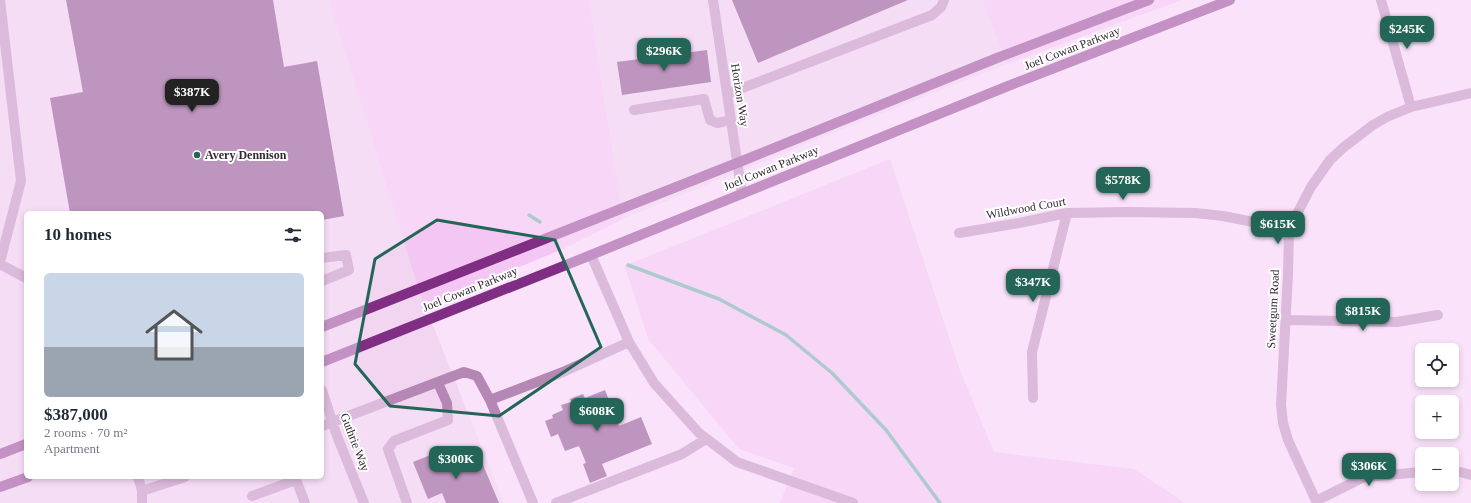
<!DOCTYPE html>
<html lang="en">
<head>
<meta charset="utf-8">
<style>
	:root { --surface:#fff; --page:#f2f2f3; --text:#1f2937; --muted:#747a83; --line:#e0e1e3; --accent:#236657 }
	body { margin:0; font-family:"Times New Roman",serif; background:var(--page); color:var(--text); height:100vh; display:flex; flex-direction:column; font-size:15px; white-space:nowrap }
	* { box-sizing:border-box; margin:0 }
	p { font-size:13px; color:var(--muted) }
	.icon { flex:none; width:22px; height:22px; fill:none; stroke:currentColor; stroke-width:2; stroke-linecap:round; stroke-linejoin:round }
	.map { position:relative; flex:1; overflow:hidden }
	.sheet { position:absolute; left:24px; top:211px; width:300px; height:268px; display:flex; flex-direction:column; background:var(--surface); border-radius:6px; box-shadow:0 2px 6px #0003 }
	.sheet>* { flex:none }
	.controls { position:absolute; left:1415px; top:343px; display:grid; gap:8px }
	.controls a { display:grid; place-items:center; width:44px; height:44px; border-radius:6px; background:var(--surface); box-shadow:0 2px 6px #0003; font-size:20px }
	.price { position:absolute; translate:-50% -34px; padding:0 9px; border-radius:8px; background:var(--accent); color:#fff; font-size:13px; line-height:26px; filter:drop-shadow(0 1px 2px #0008) }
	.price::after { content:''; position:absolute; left:50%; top:24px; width:12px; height:9px; margin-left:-6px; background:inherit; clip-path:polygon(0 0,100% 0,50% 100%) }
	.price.current { background:#222; color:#fff }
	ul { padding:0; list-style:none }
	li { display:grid; align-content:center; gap:8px; height:212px; padding:0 20px }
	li+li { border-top:1px solid var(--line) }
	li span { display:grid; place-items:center; height:124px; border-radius:6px; color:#555 }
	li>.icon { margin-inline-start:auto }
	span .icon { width:72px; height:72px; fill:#fffc; stroke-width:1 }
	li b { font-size:17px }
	h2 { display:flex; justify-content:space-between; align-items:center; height:48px; padding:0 20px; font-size:17px }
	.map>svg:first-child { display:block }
</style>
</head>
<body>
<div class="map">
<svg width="1471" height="503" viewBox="0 0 1471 503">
	<rect width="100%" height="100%" fill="#fae3fa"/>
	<!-- built -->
	<path fill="#f1d5f1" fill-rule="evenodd" d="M0 0H329L424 307 434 328 504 503H0ZM26 213H322V477H26Z
		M589 0H982L1007 64 804 145 623 219Z"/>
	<!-- green -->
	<path fill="#f4c6f4" d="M329 0H589L623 219 565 248 424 307Z
		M982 0H1182L1007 64Z
		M890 159 960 370 994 452 1134 469 1185 503H780L794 468 739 449 648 339 630 282 624 266Z"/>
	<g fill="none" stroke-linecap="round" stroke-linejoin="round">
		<!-- stream -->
		<path stroke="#51ac98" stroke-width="3.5" d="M529 215 540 222
			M628 265 719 299 786 335 832 373 886 430 940 503"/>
	</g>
	<!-- building -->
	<path fill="#753577" d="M66 0H273L284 67 317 61 344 216 322 220V213H70L50 98 83 92Z
		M732 0H908L758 63Z
		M707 50 711 82 622 95 617 62Z
		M605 390 619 426 641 417 652 444 602 464 607 476 590 483 583 464 586 463 579 446 565 451 558 434 551 437 545 421 553 418 552 415 563 410 561 405 571 402 570 399 583 394 585 398Z
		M438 452 445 467 478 453 499 503H446L442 493 428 499 413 462Z"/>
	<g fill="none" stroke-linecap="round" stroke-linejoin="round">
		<!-- minor -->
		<path stroke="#b587b5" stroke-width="10" d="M713 0 742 194
			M1381 0 1411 107
			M727 94 932 15 941 7 944 0
			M634 110 704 99 710 120 717 123 731 120
			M959 233 1019 223 1067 213 1128 212 1196 213 1223 216 1289 229
			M591 255 629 342 654 383 699 433 737 462 853 503
			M322 258 346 255 349 270 322 281
			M0 262 21 181 0 0
			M0 264 26 278
			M1286 320 1397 322 1438 315
			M322 390 337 436 364 503
			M1033 398 1032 352 1067 213
			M490 400 563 372 629 342
			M322 426 464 372 477 376 490 400 533 503
			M1452 470 1471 475
			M138 477 142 491V503
			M295 477 305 503
			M142 491 185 477
			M252 496 296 480
			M1316 501 1364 477 1422 472
			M407 503 388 449 394 441 448 420 447 403 438 383
			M556 503 682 454 706 439
			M1317 503 1288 440 1283 423 1281 405 1288 274 1289 229 1311 187 1330 160 1344 147 1373 125 1387 117 1411 107 1471 93"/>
		<!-- major -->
		<path stroke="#802d84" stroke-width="10" d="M322 327 737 163 997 58 1149 0
			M322 362 591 255 1008 86 1230 0
			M0 454 26 444
			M0 487 28 477"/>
	</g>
	<!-- marked area -->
	<path d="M0 0H1471V503H0ZM437 220 555 240 601 347 499 416 390 406 355 364 375 259Z" fill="#fae3fa" fill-opacity=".55" fill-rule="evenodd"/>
	<path fill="none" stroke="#236657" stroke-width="3" stroke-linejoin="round" d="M437 220 555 240 601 347 499 416 390 406 355 364 375 259Z"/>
	<!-- markers -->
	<circle fill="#236657" stroke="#fff" stroke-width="1.5" cx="197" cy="155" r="4"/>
	<g text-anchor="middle" stroke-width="4" stroke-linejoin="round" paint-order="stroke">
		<!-- street labels -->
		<g font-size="12" fill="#322932" stroke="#fff">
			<text transform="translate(1072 48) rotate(-21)" y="4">Joel Cowan Parkway</text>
			<text transform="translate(740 95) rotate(81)" y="4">Horizon Way</text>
			<text transform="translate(771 168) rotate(-22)" y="4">Joel Cowan Parkway</text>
			<text transform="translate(1026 208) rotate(-10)" y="4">Wildwood Court</text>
			<text transform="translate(470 289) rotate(-22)" y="4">Joel Cowan Parkway</text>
			<text transform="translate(1273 309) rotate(-87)" y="4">Sweetgum Road</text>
			<text transform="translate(355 442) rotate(69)" y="4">Guthrie Way</text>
		</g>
		<!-- poi labels -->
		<g font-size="12" font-weight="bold" fill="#322932" stroke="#fff" text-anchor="start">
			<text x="205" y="159">Avery Dennison</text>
		</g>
	</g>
</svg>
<div class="controls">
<a><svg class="icon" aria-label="locate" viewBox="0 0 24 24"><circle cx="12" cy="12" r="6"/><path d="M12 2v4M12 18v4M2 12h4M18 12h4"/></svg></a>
<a>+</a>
<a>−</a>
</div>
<b class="price" style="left:1407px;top:50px">$245K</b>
<b class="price" style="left:664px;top:72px">$296K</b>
<b class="price current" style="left:192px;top:113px">$387K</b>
<b class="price" style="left:1123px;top:201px">$578K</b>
<b class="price" style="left:1278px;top:245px">$615K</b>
<b class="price" style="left:1033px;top:303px">$347K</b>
<b class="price" style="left:1363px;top:332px">$815K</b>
<b class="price" style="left:597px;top:432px">$608K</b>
<b class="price" style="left:456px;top:480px">$300K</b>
<b class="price" style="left:1369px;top:487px">$306K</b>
<section class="sheet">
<h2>10 homes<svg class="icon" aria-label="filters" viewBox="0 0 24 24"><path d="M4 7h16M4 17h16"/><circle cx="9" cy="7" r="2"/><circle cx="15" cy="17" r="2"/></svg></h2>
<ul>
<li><span style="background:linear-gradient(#c9d6e8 60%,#9aa5b1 0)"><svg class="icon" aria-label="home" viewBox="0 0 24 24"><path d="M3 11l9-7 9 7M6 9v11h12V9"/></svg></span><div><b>$387,000</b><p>2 rooms · 70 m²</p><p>Apartment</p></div></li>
</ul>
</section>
</div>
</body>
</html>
